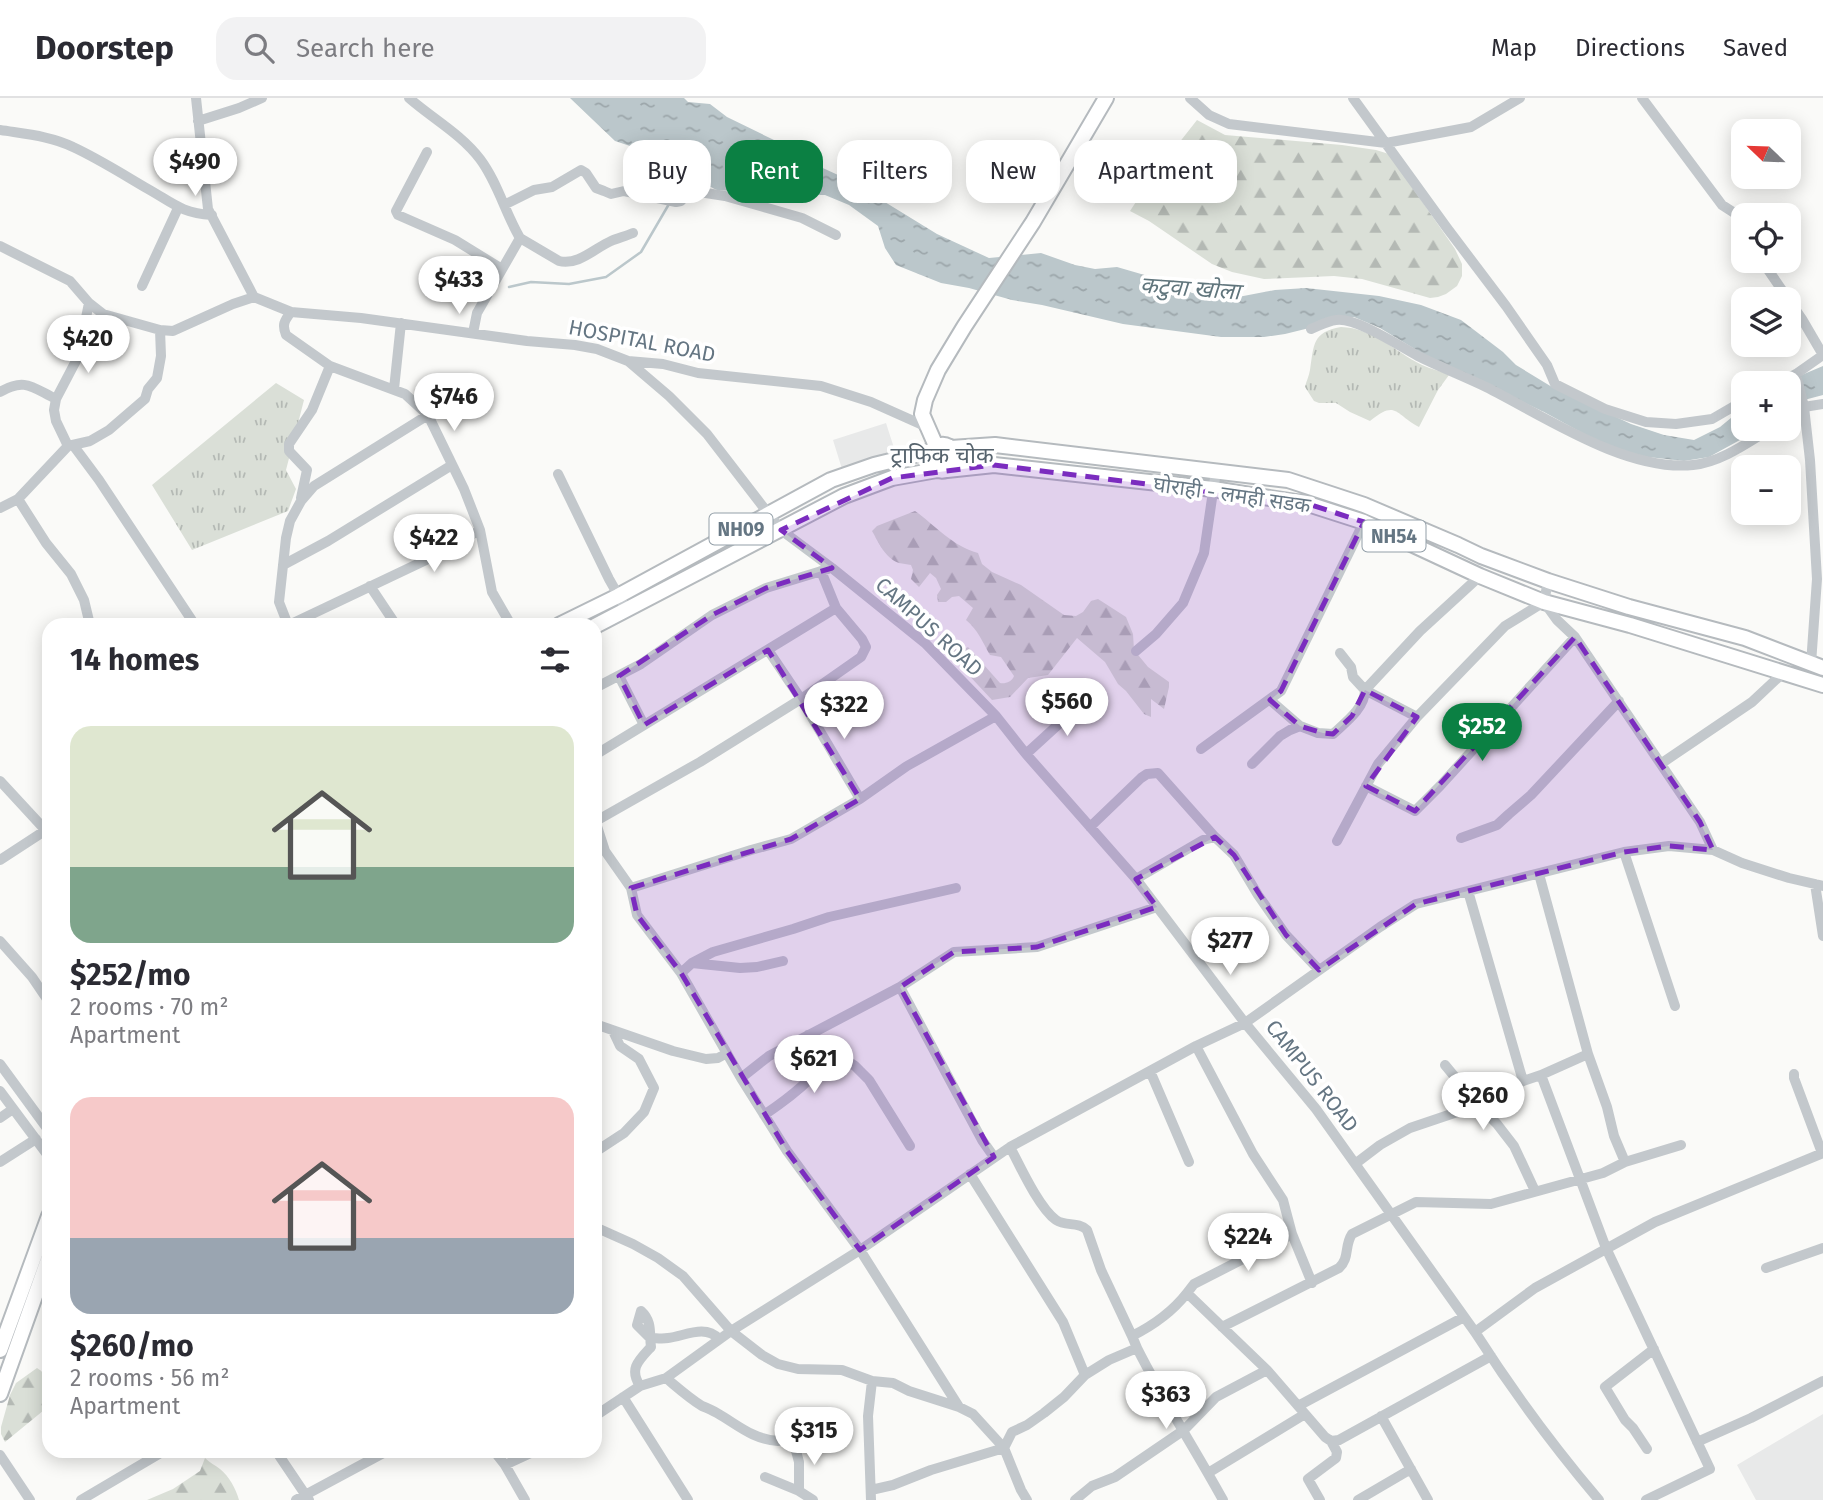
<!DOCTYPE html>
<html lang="en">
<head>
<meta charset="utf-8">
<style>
	:root { --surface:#fff; --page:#f2f2f3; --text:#2b2b33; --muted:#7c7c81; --line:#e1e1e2; --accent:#0b8043 }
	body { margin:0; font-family:"Fira Sans","Noto Sans Devanagari",sans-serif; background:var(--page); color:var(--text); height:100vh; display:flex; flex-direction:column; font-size:26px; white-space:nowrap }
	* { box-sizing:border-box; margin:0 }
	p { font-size:23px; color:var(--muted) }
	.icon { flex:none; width:38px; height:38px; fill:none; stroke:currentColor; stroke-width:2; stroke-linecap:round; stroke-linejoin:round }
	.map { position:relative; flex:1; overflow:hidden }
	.side { position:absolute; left:42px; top:520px; width:560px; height:840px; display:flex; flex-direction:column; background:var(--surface); border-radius:21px; box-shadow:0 4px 18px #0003 }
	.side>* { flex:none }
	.hud { position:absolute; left:623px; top:42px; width:665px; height:63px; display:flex; gap:14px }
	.needle { width:46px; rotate:293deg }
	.controls { position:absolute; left:1731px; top:21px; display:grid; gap:14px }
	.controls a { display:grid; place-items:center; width:70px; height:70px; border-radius:14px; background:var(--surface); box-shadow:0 4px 18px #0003; font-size:35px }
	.price { position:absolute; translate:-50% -60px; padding:0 16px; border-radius:24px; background:#fff; color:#222; font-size:23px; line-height:46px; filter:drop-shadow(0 2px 4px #0008) }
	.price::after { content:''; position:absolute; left:50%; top:42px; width:21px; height:16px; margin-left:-10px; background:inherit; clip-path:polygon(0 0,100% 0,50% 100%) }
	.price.current { background:var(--accent); color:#fff }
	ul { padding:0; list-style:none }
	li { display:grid; align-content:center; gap:14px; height:371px; padding:0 28px }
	li span { display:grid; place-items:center; height:217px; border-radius:21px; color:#555 }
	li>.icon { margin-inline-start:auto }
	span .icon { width:126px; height:126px; fill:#fffc; stroke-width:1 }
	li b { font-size:30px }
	h2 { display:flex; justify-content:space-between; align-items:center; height:84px; padding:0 28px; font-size:30px }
	.pill { padding:0 24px; border-radius:21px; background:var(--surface); box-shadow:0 4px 18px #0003; font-size:24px; line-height:63px }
	.pill.current { background:var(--accent); color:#fff }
	header { display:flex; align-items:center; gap:42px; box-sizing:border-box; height:98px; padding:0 35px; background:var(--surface); border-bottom:2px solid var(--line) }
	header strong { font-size:33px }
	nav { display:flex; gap:38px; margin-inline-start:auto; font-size:24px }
	.search { width:490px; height:63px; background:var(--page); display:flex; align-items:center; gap:18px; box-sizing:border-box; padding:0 24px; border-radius:21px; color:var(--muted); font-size:26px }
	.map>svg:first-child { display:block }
</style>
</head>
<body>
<header>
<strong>Doorstep</strong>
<div class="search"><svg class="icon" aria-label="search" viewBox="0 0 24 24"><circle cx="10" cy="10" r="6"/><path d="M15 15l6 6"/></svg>Search here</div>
<nav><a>Map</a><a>Directions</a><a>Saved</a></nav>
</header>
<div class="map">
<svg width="1823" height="1402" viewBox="0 0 1823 1402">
	<defs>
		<pattern id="grass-tufts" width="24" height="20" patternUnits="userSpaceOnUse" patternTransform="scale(1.75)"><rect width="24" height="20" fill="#dadfd7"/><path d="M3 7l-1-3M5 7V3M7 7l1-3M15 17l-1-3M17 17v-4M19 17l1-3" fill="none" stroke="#b4b9b4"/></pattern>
		<pattern id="forest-firs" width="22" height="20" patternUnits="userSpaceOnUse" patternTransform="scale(1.75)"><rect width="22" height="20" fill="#dadfd7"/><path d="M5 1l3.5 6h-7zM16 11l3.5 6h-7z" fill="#b4b9b4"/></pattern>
		<pattern id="water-ripples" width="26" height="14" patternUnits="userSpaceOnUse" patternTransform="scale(1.75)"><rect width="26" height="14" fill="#bbc7cb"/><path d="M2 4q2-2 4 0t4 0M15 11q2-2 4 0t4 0" fill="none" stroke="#9ca6aa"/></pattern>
	</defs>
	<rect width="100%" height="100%" fill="#fafaf8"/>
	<!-- built -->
	<path fill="#e8e9e9" d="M886 325 895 353 842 371 833 342Z
		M1823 1316V1402H1756L1737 1367Z"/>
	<!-- grass -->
	<path fill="url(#grass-tufts)" d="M1341 229C1373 230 1394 253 1422 267 1431 271 1440 273 1449 277L1438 292 1419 329C1395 317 1397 301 1370 323L1350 314 1336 305H1319L1314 303 1305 289C1306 284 1309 278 1310 272 1314 247 1312 234 1341 229Z
		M276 285 304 302 286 372 296 391 288 413 192 452 152 387Z"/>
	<!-- forest -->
	<path fill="url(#forest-firs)" d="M1197 22 1225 37 1342 47 1376 52 1389 56 1455 151 1462 166V178L1457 188 1446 196 1438 199 1430 200 1362 181 1334 178 1264 181 1232 174 1212 166 1149 123 1130 113 1166 58 1175 50Z
		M915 413C936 428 952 448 978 455L982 466 992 474 1021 487 1064 517 1076 518 1083 514 1091 503 1098 501 1126 519 1133 536 1134 552 1148 569 1169 584V589L1164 611 1151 601V619L1144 616 1126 593 1118 586 1105 564 1077 540 1048 577 1028 580 1010 599 992 602 936 542 941 536 959 554 968 549 1000 585C1005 586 1012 584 1014 578L1001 559 990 557C982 543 978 532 966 522L973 510 959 498 952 499 946 504H938L937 497 941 491 936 480 930 475 919 489 911 481 913 472 911 467C907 466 903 466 899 465 885 460 879 445 872 433L877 428Z
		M37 1270C52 1279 49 1293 49 1308L5 1344 1 1336V1329L10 1297 16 1285Z
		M205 1360C210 1365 215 1367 220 1371 229 1378 236 1391 239 1402H147L173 1391 200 1373Z"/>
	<!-- water -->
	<path fill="url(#water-ripples)" d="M570 0H684L688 4 710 6 727 19 774 42 814 66 849 82 937 136 989 160 1041 155 1075 167 1095 171 1117 169 1172 185 1192 195 1233 200 1275 192 1306 190 1379 198 1421 207 1461 222 1503 254 1516 267 1552 289 1631 326 1664 337 1694 342 1720 329 1743 310V331H1760L1709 359 1684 363 1639 358 1597 343 1544 314 1423 256 1380 230 1354 219 1285 236 1264 239H1221L1123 226 1042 207 1012 202 969 190 941 185 896 167 885 150 878 128 849 107 825 97H820C799 90 768 76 746 81L742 89 732 93 717 92 694 81 660 52 648 49H633L615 43Z
		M1823 268V297L1789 306 1788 285 1792 281Z"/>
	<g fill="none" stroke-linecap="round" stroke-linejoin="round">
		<!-- stream -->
		<path stroke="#bbc7cb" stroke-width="2.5" d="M676 99 695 78
			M509 189 531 184 569 186 606 179 641 154 669 106"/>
		<!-- major casing -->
		<g stroke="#b5babe" stroke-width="18">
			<path id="major" d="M936 348 922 316 925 302 938 272 964 229 1033 124 1106 0
				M951 350 995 347 1288 382 1364 407 1458 447 1481 458 1548 483 1629 509 1745 540 1823 570
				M947 372 994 367 1213 391 1308 406 1364 424 1480 478 1544 504 1630 527 1823 587
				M559 527 618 498 831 382 874 367 931 353C939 345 947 344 954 354V365L947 372C934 375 926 365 931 353
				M595 528 844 398 892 380 937 372
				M0 1252 49 1118
				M0 1296 49 1159"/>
		</g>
		<!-- minor -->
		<path stroke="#c3c8cc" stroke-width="10" d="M196 0 208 111 254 199
			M409 0C433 21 461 36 480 61 498 85 505 115 520 140L477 215 473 235
			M1190 0 1209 17 1229 26 1386 45 1471 29 1520 0
			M1353 0 1447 130 1506 208 1547 267 1555 286 1605 311 1646 324 1676 326 1712 321 1743 303
			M1642 0 1722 107 1736 116 1743 118
			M198 23 239 10 262 0
			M0 32C25 36 51 38 73 49 99 61 124 77 148 91 173 105 181 115 212 117
			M427 54 396 113 398 117 455 142 502 171
			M504 107 534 92 552 89 581 72 586 75 596 90 604 93 611 96 624 93 676 104 681 103 688 95 693 93 725 98 802 120 836 137
			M520 140 559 163C578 168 595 150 611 143 618 140 626 138 633 135
			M0 148 70 183 89 205 103 216 160 232 173 233 233 206 254 199 291 214 361 220 527 243 575 247 597 251 628 263 663 266 698 275 821 288 871 304 927 329
			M1762 163 1802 221 1823 257
			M142 188 178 110
			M291 214C284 223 282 227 286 237L330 268 405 296 428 317 464 391 480 432 492 494 511 527
			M1311 231C1319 228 1327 223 1336 222 1356 219 1399 248 1418 258 1440 269 1463 278 1486 289 1544 318 1626 374 1693 367 1721 364 1747 345 1770 331
			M628 263 669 298 707 336 781 432 832 470 925 545 996 618 1026 656 1136 781 1245 925 1316 1011 1475 1234C1512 1292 1554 1349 1599 1402
			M1796 276 1804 309 1810 362 1817 481 1811 566
			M1778 285 1796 276 1823 257
			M394 291 401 225
			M0 294C25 279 33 290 56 301
			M1788 319 1804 309 1823 306
			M73 347 99 382 195 527
			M68 348 56 323 54 312 56 301 78 259 89 205
			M558 376 609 481 626 511
			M301 400 307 372 289 353V346L312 312 330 268
			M18 401 46 445 71 476 84 502 90 527
			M0 410 18 401 68 348 90 343 109 332 145 301 148 291 157 280 161 258 160 232
			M283 467 328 443 452 367
			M1548 483 1544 504 1557 522 1575 539 1700 724 1713 752
			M370 488 396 527
			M288 527 279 504 286 440 290 423 301 403 314 388 428 317
			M289 527 426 462 480 432
			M768 552 801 601 860 701
			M1136 553 1156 536 1183 505 1204 455 1216 373
			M1340 555 1351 569 1353 579 1365 592 1417 619
			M619 578 644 627
			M595 590 641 566 712 517 766 490 828 471
			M1270 602 1300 628
			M1201 651 1281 593 1364 424
			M1026 656 1061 624 1091 602
			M595 657 836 510
			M1662 665 1752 604 1784 574
			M1252 666 1280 638 1290 632 1300 628 1318 635 1333 636C1346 624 1365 610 1365 592L1420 533 1480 478
			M0 683 49 736
			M1366 688 1415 713 1440 688 1575 539
			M595 722 605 753 631 790 637 817 681 875 741 980 787 1053 860 1152 959 1309
			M596 723 700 664 801 601 861 559 866 549 862 541 836 510 821 473
			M1090 729 1141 680 1147 676 1158 675 1215 739
			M1461 740 1497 727 1509 716 1531 697 1619 603
			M1337 743 1378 666 1417 619 1505 528 1544 504
			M1624 754 1675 908
			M0 762 46 732
			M1539 776 1588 956 1541 977
			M1136 781 1203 742 1215 739 1234 757 1258 797 1286 837 1319 872
			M1815 786 1823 838
			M631 790 751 752 791 741 860 701 907 668 996 618
			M1468 793 1523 983 1541 977 1606 1150 1710 1371 1646 1402
			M0 843 32 879 49 904
			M692 865 740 870 757 869 783 863
			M681 875 692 865 713 854 793 831 829 819 956 790
			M900 889 954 854 1037 849 1157 809
			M595 926 673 953 706 961 718 960 727 955
			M808 937 855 968 869 982 910 1048
			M1196 948 1253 1056 1283 1102 1292 1136 1312 1185
			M1588 956 1607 1009 1614 1038 1625 1064
			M0 966 49 1033
			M1445 967 1478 1007 1497 1026 1514 1048 1535 1093
			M1150 973 1189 1064
			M1794 976V980L1822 1055
			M741 980 769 958 900 889 982 1042 994 1059
			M0 993 49 1059
			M764 1017C785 1003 823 975 831 951
			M0 1020 13 1011
			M1010 1049C1020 1068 1039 1110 1056 1122 1066 1129 1078 1123 1087 1132L1101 1172 1132 1238C1152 1228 1173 1213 1187 1195L1267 1272
			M595 1054 624 1035 644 1014 654 990 639 961 620 948 613 933
			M0 1064 36 1041
			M1355 1066 1380 1047 1410 1030 1478 1007 1523 983
			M970 1076 1063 1224 1085 1277
			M595 1129 633 1146 658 1160 683 1178 731 1233 762 1257 778 1266 798 1271 842 1272 872 1283 893 1285 909 1293 959 1309 973 1316 1004 1350 1021 1392 1027 1402
			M1766 1170 1823 1150
			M1187 1195 1194 1186 1292 1136
			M1222 1229 1339 1170C1350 1160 1344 1148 1352 1136L1416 1104 1491 1106 1603 1075 1625 1064 1681 1047
			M1475 1234 1535 1190 1655 1124 1823 1055
			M1137 1250C1163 1302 1195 1351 1223 1402
			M666 1280C678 1290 689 1300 702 1308 707 1310 712 1312 717 1315 738 1327 752 1341 778 1343
			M640 1288C629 1271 638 1263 651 1249 649 1236 653 1224 641 1213L637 1227 650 1240C656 1240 662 1241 668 1240 685 1238 705 1226 719 1241
			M623 1299 688 1402
			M1298 1308 1464 1219
			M595 1318 640 1288 666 1280 731 1233 860 1152 1010 1049 1196 948 1245 925 1380 829 1416 806 1624 754 1669 748 1713 752 1742 765 1789 780 1823 788
			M1381 1318 1428 1402
			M1697 1344 1751 1320 1823 1283
			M795 1349 799 1364V1393
			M1647 1351 1633 1330 1625 1322 1605 1289 1654 1251
			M276 1353 309 1402
			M494 1353 505 1367 525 1402
			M0 1357 30 1402
			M505 1367 535 1353
			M1208 1375 1305 1316
			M765 1379 799 1393 813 1402
			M871 1392 893 1387 931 1372 1004 1350 1012 1334 1027 1327 1044 1315 1064 1299 1085 1277 1109 1262 1137 1250 1132 1238
			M81 1402 164 1353
			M296 1402 387 1353
			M871 1402 868 1318 872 1283
			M1075 1402 1092 1388 1115 1379 1184 1332 1216 1299 1267 1272 1325 1339 1331 1343 1339 1342 1491 1258
			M1320 1402 1308 1381 1336 1360 1337 1354 1331 1343
			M1358 1402 1411 1371"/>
		<!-- major -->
		<use href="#major" stroke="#fff" stroke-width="14"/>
	</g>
	<!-- marked area -->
	<path fill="#7b2cbf" fill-opacity="0.2" stroke="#7b2cbf" stroke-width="5" stroke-dasharray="14 9" stroke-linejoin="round" d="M994 367 1308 406 1364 424 1281 593 1270 602 1300 628 1323 635 1333 636 1352 618 1365 592 1417 619 1366 688 1415 713 1575 539 1700 724 1713 752 1669 748 1624 754 1416 806 1319 872 1286 837 1234 757 1215 739 1136 781 1157 809 1037 849 954 854 900 889 994 1059 860 1152 787 1053 681 875 637 817 631 790 791 741 860 701 768 552 644 627 619 578 712 517 766 490 832 470 781 432 892 380Z"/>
	<g text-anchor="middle" stroke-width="7" stroke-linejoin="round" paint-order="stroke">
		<!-- shield labels -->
		<g fill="#fff" stroke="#939fa8" stroke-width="2">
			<rect x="709.5" y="415.5" width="63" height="31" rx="5"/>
			<rect x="1362.5" y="422.5" width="63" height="31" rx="5"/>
		</g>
		<g font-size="19" font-weight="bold" fill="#657683">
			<text x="741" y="438">NH09</text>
			<text x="1394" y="445">NH54</text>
		</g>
		<!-- street labels -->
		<g font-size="21" fill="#657683" stroke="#fff">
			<text transform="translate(642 243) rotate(11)" y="7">HOSPITAL ROAD</text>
			<text transform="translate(1232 397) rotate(8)" y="7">घोराही - लमही सडक</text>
			<text transform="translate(929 529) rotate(42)" y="7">CAMPUS ROAD</text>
			<text transform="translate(1312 978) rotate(52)" y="7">CAMPUS ROAD</text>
		</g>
		<!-- water labels -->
		<g font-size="23" font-style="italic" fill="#60757c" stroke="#fff">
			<text transform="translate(1190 190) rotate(4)" y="8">कटुवा खोला</text>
		</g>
		<!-- neighbourhood labels -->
		<g font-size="23" fill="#57646e" stroke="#fff">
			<text x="942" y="365">ट्राफिक चोक</text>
		</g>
	</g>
</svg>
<div class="controls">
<a><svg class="needle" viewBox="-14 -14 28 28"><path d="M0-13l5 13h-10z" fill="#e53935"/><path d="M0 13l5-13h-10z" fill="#7c7c81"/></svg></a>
<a><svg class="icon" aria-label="locate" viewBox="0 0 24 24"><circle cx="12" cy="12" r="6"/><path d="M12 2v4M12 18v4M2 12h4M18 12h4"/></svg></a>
<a><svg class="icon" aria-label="layers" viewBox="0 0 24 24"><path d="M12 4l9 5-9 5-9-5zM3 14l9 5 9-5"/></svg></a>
<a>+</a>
<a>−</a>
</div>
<b class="price" style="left:195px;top:100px">$490</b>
<b class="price" style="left:459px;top:218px">$433</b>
<b class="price" style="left:88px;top:277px">$420</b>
<b class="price" style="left:454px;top:335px">$746</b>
<b class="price" style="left:434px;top:476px">$422</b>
<b class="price" style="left:1067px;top:640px">$560</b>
<b class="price" style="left:844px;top:643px">$322</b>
<b class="price current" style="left:1482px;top:665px">$252</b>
<b class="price" style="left:1230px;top:879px">$277</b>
<b class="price" style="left:814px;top:997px">$621</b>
<b class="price" style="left:1483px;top:1034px">$260</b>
<b class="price" style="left:1248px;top:1175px">$224</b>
<b class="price" style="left:1166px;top:1333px">$363</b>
<b class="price" style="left:814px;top:1369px">$315</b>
<div class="hud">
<a class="pill">Buy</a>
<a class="pill current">Rent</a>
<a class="pill">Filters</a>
<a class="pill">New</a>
<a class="pill">Apartment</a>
</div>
<section class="side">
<h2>14 homes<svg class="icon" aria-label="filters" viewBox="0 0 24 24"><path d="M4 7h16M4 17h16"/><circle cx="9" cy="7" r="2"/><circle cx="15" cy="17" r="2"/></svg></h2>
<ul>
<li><span style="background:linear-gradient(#dfe7d0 65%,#7fa58c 0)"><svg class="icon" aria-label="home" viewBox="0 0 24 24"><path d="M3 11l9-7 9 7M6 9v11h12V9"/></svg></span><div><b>$252/mo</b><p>2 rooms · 70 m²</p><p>Apartment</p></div></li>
<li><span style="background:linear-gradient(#f6c9c9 65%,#9aa5b1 0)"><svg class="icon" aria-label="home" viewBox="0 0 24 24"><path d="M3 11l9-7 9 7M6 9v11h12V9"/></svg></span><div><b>$260/mo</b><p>2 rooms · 56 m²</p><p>Apartment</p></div></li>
</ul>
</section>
</div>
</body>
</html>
